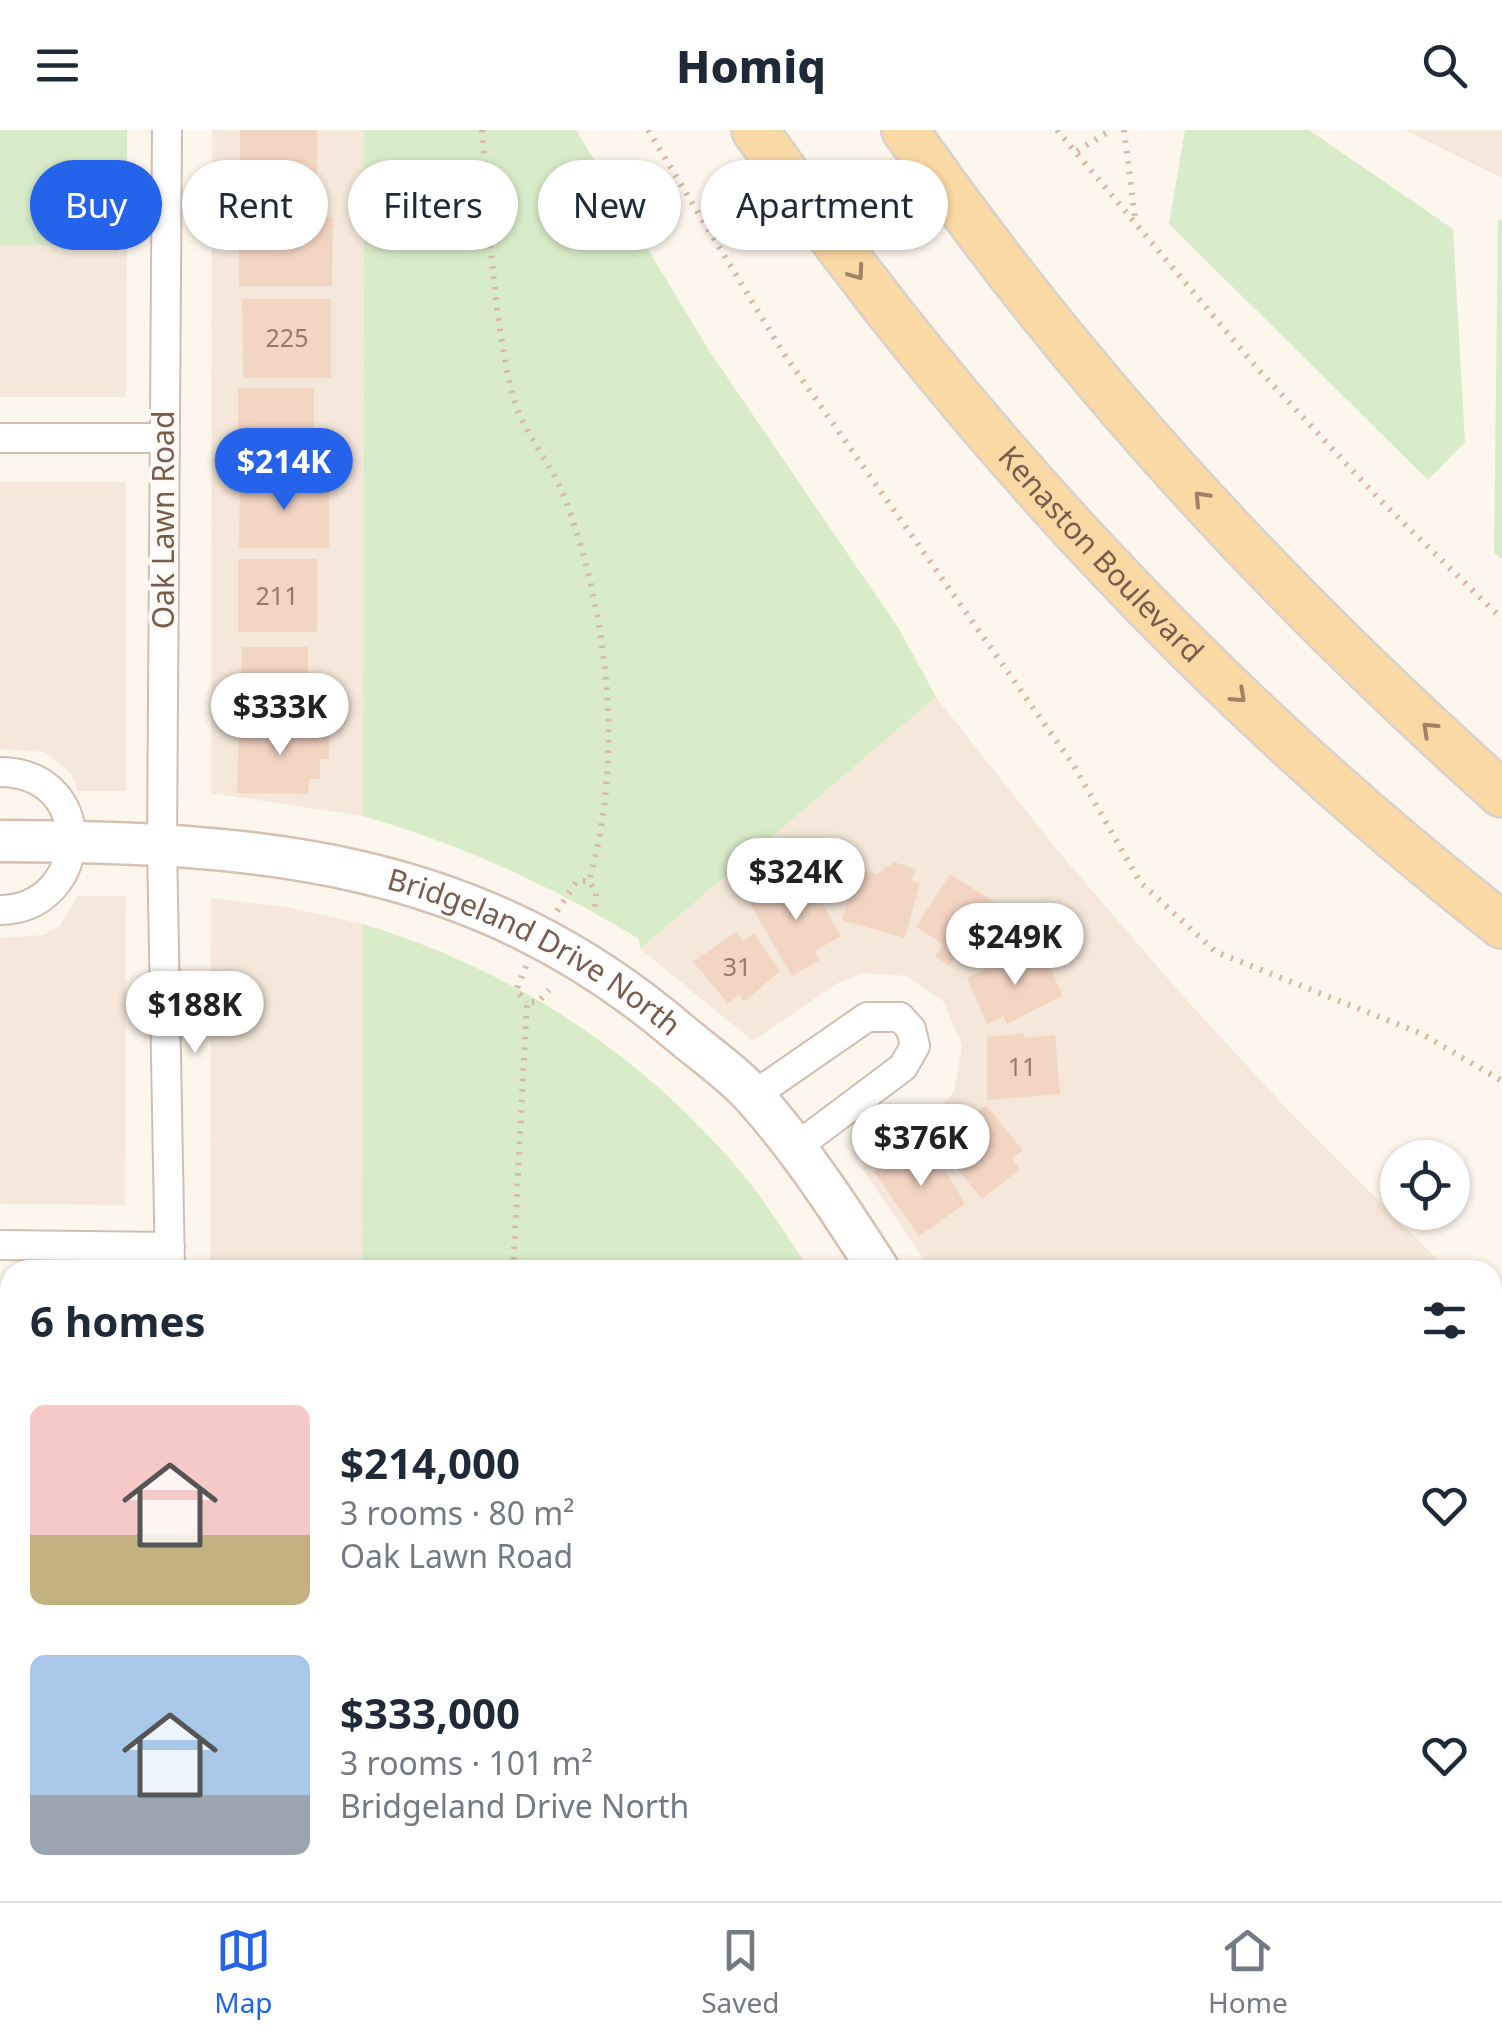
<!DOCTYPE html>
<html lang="en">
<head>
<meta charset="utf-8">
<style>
	:root { --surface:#fff; --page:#f2f2f3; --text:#1f2937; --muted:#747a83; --line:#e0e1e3; --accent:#2563eb }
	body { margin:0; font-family:"Noto Sans",sans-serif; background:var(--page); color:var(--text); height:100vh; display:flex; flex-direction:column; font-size:38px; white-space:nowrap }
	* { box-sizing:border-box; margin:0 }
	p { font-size:32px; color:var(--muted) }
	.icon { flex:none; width:55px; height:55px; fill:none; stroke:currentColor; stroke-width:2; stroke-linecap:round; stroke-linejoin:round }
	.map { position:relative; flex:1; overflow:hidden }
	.panel { position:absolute; left:0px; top:1130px; width:1502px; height:642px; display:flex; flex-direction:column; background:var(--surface); border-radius:30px 30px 0 0; box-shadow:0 2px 8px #0004 }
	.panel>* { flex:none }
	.top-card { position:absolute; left:30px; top:30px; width:1000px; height:90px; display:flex; gap:20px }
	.tools { position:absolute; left:1380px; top:1010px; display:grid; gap:20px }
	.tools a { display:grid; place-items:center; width:90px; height:90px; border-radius:50%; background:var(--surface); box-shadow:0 2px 8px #0004; font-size:50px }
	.price { position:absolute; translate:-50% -85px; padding:0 22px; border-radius:35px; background:#fff; color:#222; font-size:32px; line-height:65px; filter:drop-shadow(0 2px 5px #0008) }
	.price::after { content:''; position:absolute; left:50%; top:60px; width:30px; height:22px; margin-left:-15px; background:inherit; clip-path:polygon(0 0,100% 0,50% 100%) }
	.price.on { background:var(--accent); color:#fff }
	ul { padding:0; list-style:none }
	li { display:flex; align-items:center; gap:30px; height:250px; padding:0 30px }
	li span { display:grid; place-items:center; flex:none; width:280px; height:200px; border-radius:15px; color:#555 }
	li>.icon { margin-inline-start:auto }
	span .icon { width:120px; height:120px; fill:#fffc; stroke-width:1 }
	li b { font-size:42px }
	h2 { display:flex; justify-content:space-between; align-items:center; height:120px; padding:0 30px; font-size:42px }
	.tag { padding:0 35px; border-radius:45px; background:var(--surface); box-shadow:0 2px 8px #0004; font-size:35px; line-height:90px }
	.tag.on { background:var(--accent); color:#fff }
	header { display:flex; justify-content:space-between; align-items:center; height:130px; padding:0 30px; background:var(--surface); font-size:45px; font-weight:800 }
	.tab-bar { display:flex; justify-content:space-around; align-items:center; height:140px; border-top:2px solid var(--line); background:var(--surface); font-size:28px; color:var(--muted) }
	.tab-bar a { display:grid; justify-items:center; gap:5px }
	.tab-bar .on { color:var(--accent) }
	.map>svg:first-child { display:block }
</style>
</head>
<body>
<header><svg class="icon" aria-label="menu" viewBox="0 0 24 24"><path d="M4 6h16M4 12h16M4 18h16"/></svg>Homiq<svg class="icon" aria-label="search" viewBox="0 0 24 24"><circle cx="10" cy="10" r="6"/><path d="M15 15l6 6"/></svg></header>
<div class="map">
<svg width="1502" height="1771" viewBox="0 0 1502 1771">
	<rect width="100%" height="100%" fill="#fdf6ec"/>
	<!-- residential -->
	<path fill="#f5e8da" d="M212 0H364L363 686 211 663Z
		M1406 0H1502V48L1405 0Z
		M0 115H127L126 267H0Z
		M0 352H126V661H77L71 643 44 622 0 619Z
		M936 567 1058 721 1182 865 1288 980 1448 1140H931L861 1037 932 989 954 961 962 915 943 871 906 846 863 843 836 854 753 911 640 819Z
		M77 766H126L125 1075 0 1074V808L44 805 60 796Z
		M211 768 287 777 363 794 362 1140H210Z
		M0 1160H10V1762L124 1763V1771H0Z
		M1492 1183 1502 1193V1484L1492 1483Z
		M1493 1563 1502 1572V1771H1381L1375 1763 1492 1762Z
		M679 1762 1033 1763 1021 1771H679Z
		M1185 1762 1237 1763 1243 1771H1172Z
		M209 1763H360V1771H209Z"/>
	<!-- green -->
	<path fill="#d8ecc9" d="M0 0H127V115H0Z
		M364 0H576L710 222 899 499 936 567 640 819 639 809C551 755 462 715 363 686Z
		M1185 0H1309L1453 99 1465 312 1428 350 1169 94Z
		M1498 89 1502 90V429L1494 423Z
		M363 794C508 838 635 919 735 1035 763 1067 786 1105 810 1140H362Z
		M360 1763 679 1762V1771H360Z"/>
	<!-- building -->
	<path fill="#f3d5c3" d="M240 0H317V72L240 71Z
		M239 86 333 87 332 156H239Z
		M242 169H331V248H243Z
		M238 258H314V331H238Z
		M240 348H329V418H239Z
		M238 429H317V502H238Z
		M242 517H308L307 586H241Z
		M239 595 329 597V629H320V649H309L308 664 237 663Z
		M894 732 916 739 912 751 920 753 905 808 842 790 857 738 877 744Z
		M804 742 841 806 815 821 820 830 792 846 750 774Z
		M950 744 1004 778 968 835 955 827 950 836 935 827 943 814 916 797Z
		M736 802 743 811 754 803 780 841 744 872 739 865 728 873 693 832Z
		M1044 820 1062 866 1007 894 1003 886 987 894 967 848 1002 830 1006 839Z
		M1024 903V908L1055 905 1060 964 987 970V907Z
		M986 975 1023 1020 1012 1029 1020 1039 982 1069 942 1019 952 1010 948 1005Z
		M930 1013 965 1074 919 1106 874 1042 896 1026 901 1033Z
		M1497 1386 1502 1387V1430L1492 1427Z
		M1502 1592V1664L1497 1668 1492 1662V1599Z"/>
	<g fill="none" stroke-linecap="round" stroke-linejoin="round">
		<!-- street casing -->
		<g stroke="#d1beb0" stroke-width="32">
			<path id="street" d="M167 0 162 713 170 1140
				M0 308H165
				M0 642C99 643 90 779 0 780
				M753 966 867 887H900L911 899 915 916 903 937 795 1018
				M0 1115 170 1117
				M1492 1520 1502 1524
				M169 1771V1762
				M1095 1771 1108 1762"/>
		</g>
		<!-- secondary casing -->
		<g stroke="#d6c0b0" stroke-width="45">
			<g id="secondary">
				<path id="s1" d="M0 711C258 712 476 728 681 904 706 925 734 944 755 968 802 1021 841 1081 879 1140"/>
				<path d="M1304 1762 1310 1771"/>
			</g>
		</g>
		<!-- primary casing -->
		<g stroke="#dad1cd" stroke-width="50">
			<g id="primary">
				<path id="s2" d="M755 0C962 299 1215 571 1502 795"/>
				<path d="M905 0C1075 245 1279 465 1502 664"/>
			</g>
		</g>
		<!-- path -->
		<path stroke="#d9b8a5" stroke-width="6" stroke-dasharray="2.5 8" stroke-linecap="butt" d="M482 0C489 87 492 178 512 263 521 301 553 335 566 371 609 489 624 629 589 751L596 762 595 778
			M648 0 784 224 1074 636 1140 752 1216 822 1420 903 1502 951
			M1057 0 1257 238 1380 370 1502 489
			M1124 0 1135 88
			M1077 21 1111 0
			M557 781 577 751H589
			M526 836 516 861 527 872
			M513 1140 527 872H538L549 860
			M543 1771V1762"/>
		<!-- street -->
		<use href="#street" stroke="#fff" stroke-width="28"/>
		<!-- secondary -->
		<use href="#secondary" stroke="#fff" stroke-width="40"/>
		<!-- primary -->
		<use href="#primary" stroke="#fbd9a5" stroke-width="45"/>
	</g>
	<!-- one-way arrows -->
	<defs><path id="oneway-chevron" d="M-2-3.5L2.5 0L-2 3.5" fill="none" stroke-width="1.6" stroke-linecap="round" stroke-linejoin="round" transform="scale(2.5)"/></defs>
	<g stroke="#a18267">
		<use href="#oneway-chevron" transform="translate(857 143) rotate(54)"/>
		<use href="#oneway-chevron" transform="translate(1201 368) rotate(-133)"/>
		<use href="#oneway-chevron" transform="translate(1239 566) rotate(43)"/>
		<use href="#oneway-chevron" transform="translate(1429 599) rotate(-137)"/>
	</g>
	<g text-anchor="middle" stroke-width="8" stroke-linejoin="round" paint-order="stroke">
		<!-- number labels -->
		<g font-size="25" fill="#987a6a">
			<text x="287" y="217">225</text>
			<text x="277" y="475">211</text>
			<text x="737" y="846">31</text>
			<text x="1022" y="946">11</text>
		</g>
		<!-- street labels -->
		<g font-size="30" fill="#7a5c4d" stroke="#fffaf3">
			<text transform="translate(164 390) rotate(-90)" y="10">Oak Lawn Road</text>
			<text dy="10" stroke="none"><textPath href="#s2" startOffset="548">Kenaston Boulevard</textPath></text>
			<text dy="10" stroke="none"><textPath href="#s1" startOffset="555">Bridgeland Drive North</textPath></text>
		</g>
	</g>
</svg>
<div class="tools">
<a><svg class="icon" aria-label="locate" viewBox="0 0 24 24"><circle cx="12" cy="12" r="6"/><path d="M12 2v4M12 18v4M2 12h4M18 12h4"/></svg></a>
</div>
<b class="price on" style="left:284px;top:383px">$214K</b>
<b class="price" style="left:280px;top:628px">$333K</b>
<b class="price" style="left:796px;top:793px">$324K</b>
<b class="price" style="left:1015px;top:858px">$249K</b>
<b class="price" style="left:195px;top:926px">$188K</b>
<b class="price" style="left:921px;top:1059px">$376K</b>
<div class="top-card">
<a class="tag on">Buy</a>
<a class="tag">Rent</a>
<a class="tag">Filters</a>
<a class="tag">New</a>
<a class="tag">Apartment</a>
</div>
<section class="panel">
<h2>6 homes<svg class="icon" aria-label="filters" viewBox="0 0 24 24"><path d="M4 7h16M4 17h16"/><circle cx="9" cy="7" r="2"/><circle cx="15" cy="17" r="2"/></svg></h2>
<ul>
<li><span style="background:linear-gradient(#f6c9c9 65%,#c2b280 0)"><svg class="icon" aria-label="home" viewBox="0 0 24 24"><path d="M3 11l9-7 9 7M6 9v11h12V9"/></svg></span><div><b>$214,000</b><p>3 rooms · 80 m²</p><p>Oak Lawn Road</p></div><svg class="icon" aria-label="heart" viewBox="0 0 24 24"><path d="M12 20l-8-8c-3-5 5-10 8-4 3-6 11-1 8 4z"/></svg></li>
<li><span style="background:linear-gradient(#a9c7e8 70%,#9aa5b1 0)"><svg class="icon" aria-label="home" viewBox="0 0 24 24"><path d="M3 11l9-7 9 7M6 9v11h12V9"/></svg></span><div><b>$333,000</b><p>3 rooms · 101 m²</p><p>Bridgeland Drive North</p></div><svg class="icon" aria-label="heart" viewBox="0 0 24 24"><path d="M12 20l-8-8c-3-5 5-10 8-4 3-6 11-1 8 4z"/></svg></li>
</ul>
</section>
</div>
<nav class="tab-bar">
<a class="on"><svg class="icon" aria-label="map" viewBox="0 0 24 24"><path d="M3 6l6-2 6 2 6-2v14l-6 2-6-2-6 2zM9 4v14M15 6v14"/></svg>Map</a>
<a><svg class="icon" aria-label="saved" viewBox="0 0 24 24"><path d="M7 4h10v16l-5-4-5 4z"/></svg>Saved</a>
<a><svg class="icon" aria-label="home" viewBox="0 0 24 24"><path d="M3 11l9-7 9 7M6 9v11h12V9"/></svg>Home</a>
</nav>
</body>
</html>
